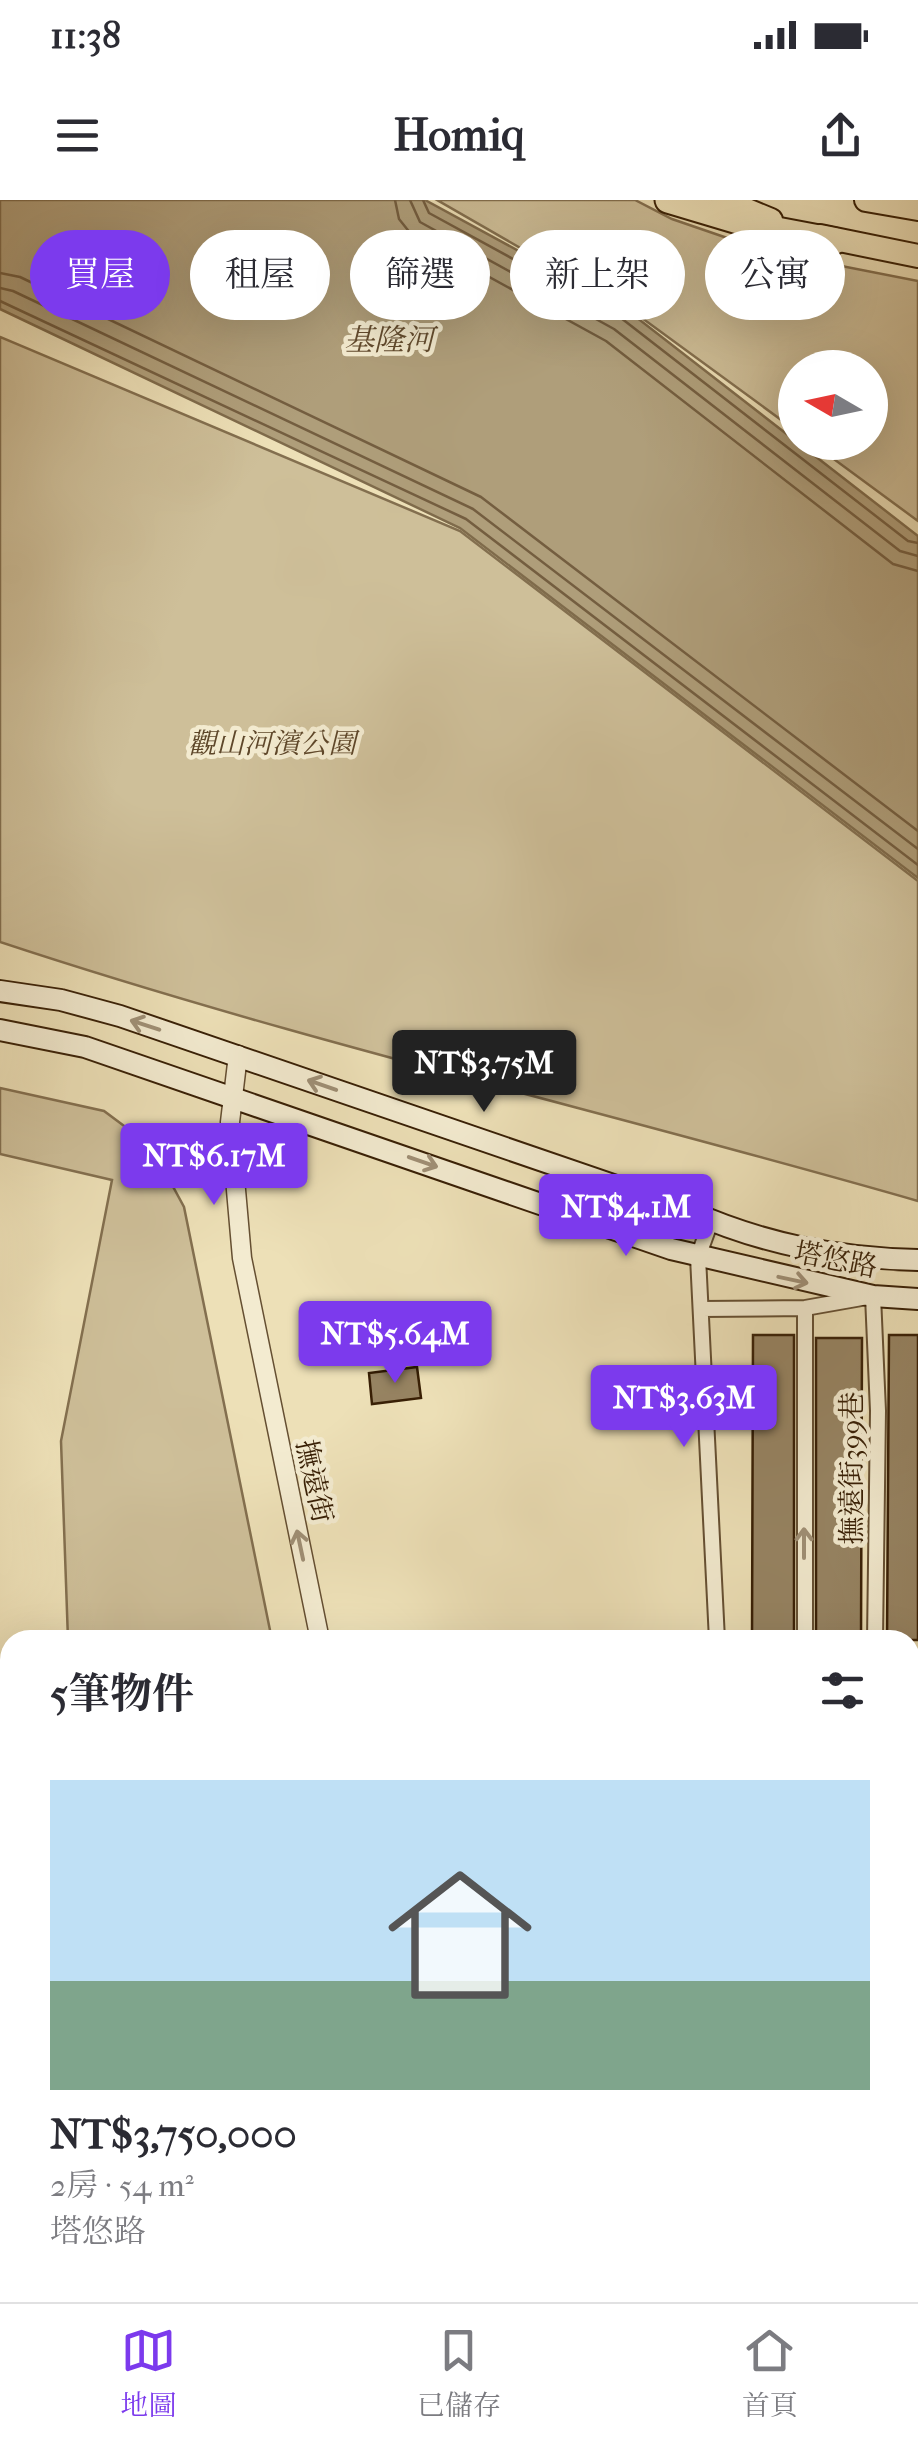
<!DOCTYPE html>
<html lang="zh-TW">
<head>
<meta charset="utf-8">
<style>
	:root { --surface:#fff; --page:#f7f7f7; --text:#2b2b33; --muted:#7c7c81; --line:#e1e1e2; --accent:#7c3aed }
	body { margin:0; font-family:"IM FELL French Canon","Noto Serif TC",serif; background:var(--page); color:var(--text); height:100vh; display:flex; flex-direction:column; font-size:38px; white-space:nowrap }
	* { box-sizing:border-box; margin:0 }
	p { font-size:32px; color:var(--muted) }
	.icon { flex:none; width:55px; height:55px; fill:none; stroke:currentColor; stroke-width:2; stroke-linecap:round; stroke-linejoin:round }
	.map { position:relative; flex:1; overflow:hidden }
	.sheet { position:absolute; left:0px; top:1430px; width:920px; height:672px; display:flex; flex-direction:column; background:var(--surface); border-radius:30px 30px 0 0; box-shadow:0 10px 40px #0002 }
	.sheet>* { flex:none }
	.top-card { position:absolute; left:30px; top:30px; width:860px; height:90px; display:flex; gap:20px }
	.needle { width:65px; rotate:279deg }
	.tools { position:absolute; left:778px; top:150px; display:grid; gap:20px }
	.tools a { display:grid; place-items:center; width:110px; height:110px; border-radius:50%; background:var(--surface); box-shadow:0 10px 40px #0002; font-size:50px }
	.price { position:absolute; translate:-50% -85px; padding:0 22px; border-radius:10px; background:var(--accent); color:#fff; font-size:32px; line-height:65px; filter:drop-shadow(0 2px 5px #0008) }
	.price::after { content:''; position:absolute; left:50%; top:60px; width:30px; height:22px; margin-left:-15px; background:inherit; clip-path:polygon(0 0,100% 0,50% 100%) }
	.price.active { background:#222; color:#fff }
	ul { padding:0; list-style:none }
	li { display:grid; align-content:center; gap:20px; height:530px; padding:0 50px }
	li span { display:grid; place-items:center; height:310px; border-radius:0px; color:#555 }
	li>.icon { margin-inline-start:auto }
	span .icon { width:180px; height:180px; fill:#fffc; stroke-width:1 }
	li b { font-size:42px }
	h2 { display:flex; justify-content:space-between; align-items:center; height:120px; padding:0 50px; font-size:42px }
	.chip { padding:0 35px; border-radius:45px; background:var(--surface); box-shadow:0 10px 40px #0002; font-size:35px; line-height:90px }
	.chip.active { background:var(--accent); color:#fff }
	.status { display:flex; justify-content:space-between; align-items:center; height:70px; padding:0 50px; background:var(--surface); direction:ltr }
	.status svg { height:28px; fill:currentColor }
	header { display:flex; justify-content:space-between; align-items:center; height:130px; padding:0 50px; background:var(--surface); font-size:45px; font-weight:700 }
	.dock { display:flex; justify-content:space-around; align-items:center; height:140px; border-top:2px solid var(--line); background:var(--surface); font-size:28px; color:var(--muted) }
	.dock a { display:grid; justify-items:center; gap:5px }
	.dock .active { color:var(--accent) }
	.map>svg:first-child { display:block }
</style>
</head>
<body>
<div class="status"><b>11:38</b><svg viewBox="0 0 49 12"><path d="M0 12V9h3v3zM5 12V6h3v6zM10 12V3h3v9zM15 12V0h3v12zM26 1h20v11H26zM47 4h2v5h-2z"/></svg></div>
<header><svg class="icon" aria-label="menu" viewBox="0 0 24 24"><path d="M4 6h16M4 12h16M4 18h16"/></svg>Homiq<svg class="icon" aria-label="share" viewBox="0 0 24 24"><path d="M12 15V3M7 8l5-5 5 5M5 13v7h14v-7"/></svg></header>
<div class="map">
<svg width="918" height="2102" viewBox="0 0 918 2102">
	<rect width="100%" height="100%" fill="#ede0b7"/>
	<filter id="stains"><feTurbulence type="fractalNoise" baseFrequency=".002" numOctaves="4"/><feColorMatrix values="0 0 0 0 .2 0 0 0 0 .09 0 0 0 0 .02 0 0 0 .5 -.17"/></filter>
	<radialGradient id="worn" r=".72"><stop offset=".6" stop-color="#630" stop-opacity="0"/><stop offset="1" stop-color="#630" stop-opacity=".3"/></radialGradient>
	<!-- green -->
	<path fill="#cebf99" stroke="#836f4f" stroke-width="2.5" d="M437 0H635L672 19 765 51 918 81V321L812 243 870 242V168H795V230L642 118Z
		M0 137 460 331 918 681V1001C613 913 302 842 0 742Z
		M0 888 104 911 151 946 184 1007 272 1440H68L61 1241 112 980 0 954Z
		M156 2093V2092L299 2093 297 2102H157Z"/>
	<!-- water -->
	<path fill="#af9e7a" stroke="#7f6b4b" stroke-width="2.5" d="M0 0H425L627 110 918 336V678L460 328 0 109Z"/>
	<g fill="none" stroke-linecap="round" stroke-linejoin="round">
		<!-- shore -->
		<path stroke="#745e40" stroke-width="2.5" d="M395 0 399 19 411 34 606 141 893 364 918 371
			M410 0 420 22 614 129 900 351 918 356
			M423 0 429 13 621 118 908 341 918 343
			M0 73 20 77 481 297 918 631
			M0 88 13 91 473 309 918 649
			M0 101 466 319 918 665"/>
		<!-- taxiway -->
		<path stroke="#92805e" stroke-width="42" d="M0 1567 10 1569
			M125 2092 126 2102"/>
	</g>
	<!-- building -->
	<path fill="#968362" stroke="#381f05" stroke-width="2.5" d="M753 1135H794V1440H752Z
		M889 1135H918V1440H887Z
		M816 1138H862L861 1440H816Z
		M417 1167 421 1198 372 1204 369 1173Z"/>
	<g fill="none" stroke-linecap="round" stroke-linejoin="round">
		<!-- minor casing -->
		<g stroke="#654f32" stroke-width="18">
			<path id="minor" d="M711 1021 698 1057 717 1440
				M701 1109 805 1108 873 1096 878 1211 875 1440
				M805 1440V1108
				M910 1892H918"/>
		</g>
		<!-- tertiary casing -->
		<g stroke="#654f32" stroke-width="21">
			<path id="tertiary" d="M238 855 230 922 242 1058 320 1440
				M910 1621H918
				M910 1640H918"/>
		</g>
		<!-- secondary casing -->
		<g stroke="#381f05" stroke-width="24">
			<path id="secondary" d="M0 791 61 800 120 816 689 1011C763 1044 836 1058 918 1060
				M0 830 85 847 671 1049 873 1096 918 1099"/>
		</g>
		<!-- trunk casing -->
		<g stroke="#381f05" stroke-width="26">
			<path id="trunk" d="M723 0 771 20
				M866 0 918 9
				M820 36 918 56"/>
		</g>
		<!-- motorway casing -->
		<g stroke="#381f05" stroke-width="29">
			<path id="motorway" d="M668 0 755 26 835 41"/>
		</g>
		<!-- minor -->
		<use href="#minor" stroke="#f3ebd0" stroke-width="14"/>
		<!-- tertiary -->
		<use href="#tertiary" stroke="#f3ebd0" stroke-width="18"/>
		<!-- secondary -->
		<use href="#secondary" stroke="#f3ebd0" stroke-width="20"/>
		<!-- trunk -->
		<use href="#trunk" stroke="#ede0b7" stroke-width="22"/>
		<!-- motorway -->
		<use href="#motorway" stroke="#ede0b7" stroke-width="25"/>
	</g>
	<!-- one-way arrows -->
	<defs><path id="oneway-shaft" d="M-6 0H5M1.5-3L5.5 0L1.5 3" fill="none" stroke-width="1.6" stroke-linecap="round" stroke-linejoin="round" transform="scale(2.5)"/></defs>
	<g stroke="#9f8f75">
		<use href="#oneway-shaft" transform="translate(145 825) rotate(-162)"/>
		<use href="#oneway-shaft" transform="translate(322 885) rotate(-161)"/>
		<use href="#oneway-shaft" transform="translate(423 962) rotate(19)"/>
		<use href="#oneway-shaft" transform="translate(793 1080) rotate(12)"/>
		<use href="#oneway-shaft" transform="translate(804 1343) rotate(-90)"/>
		<use href="#oneway-shaft" transform="translate(300 1345) rotate(-102)"/>
	</g>
	<g text-anchor="middle" stroke-width="9" stroke-linejoin="round" paint-order="stroke">
		<!-- park labels -->
		<g font-size="28" font-style="italic" fill="#5e472a" stroke="#f3ebd0">
			<text x="272" y="553">觀山河濱公園</text>
		</g>
		<!-- street labels -->
		<g font-size="28" fill="#381f05" stroke="#f3ebd0">
			<text transform="translate(836 1059) rotate(11)" y="10">塔悠路</text>
			<text transform="translate(851 1268) rotate(-90)" y="10">撫遠街399巷</text>
			<text transform="translate(315 1281) rotate(78)" y="10">撫遠街</text>
		</g>
		<!-- water labels -->
		<g font-size="30" font-style="italic" fill="#624b2e" stroke="#f3ebd0">
			<text x="389" y="150">基隆河</text>
		</g>
	</g>
	<rect width="100%" height="100%" filter="url(#stains)"/>
	<rect width="100%" height="100%" fill="url(#worn)"/>
</svg>
<div class="tools">
<a><svg class="needle" viewBox="-14 -14 28 28"><path d="M0-13l5 13h-10z" fill="#e53935"/><path d="M0 13l5-13h-10z" fill="#7c7c81"/></svg></a>
</div>
<b class="price active" style="left:484px;top:915px">NT$3.75M</b>
<b class="price" style="left:214px;top:1008px">NT$6.17M</b>
<b class="price" style="left:626px;top:1059px">NT$4.1M</b>
<b class="price" style="left:395px;top:1186px">NT$5.64M</b>
<b class="price" style="left:684px;top:1250px">NT$3.63M</b>
<div class="top-card">
<a class="chip active">買屋</a>
<a class="chip">租屋</a>
<a class="chip">篩選</a>
<a class="chip">新上架</a>
<a class="chip">公寓</a>
</div>
<section class="sheet">
<h2>5筆物件<svg class="icon" aria-label="filters" viewBox="0 0 24 24"><path d="M4 7h16M4 17h16"/><circle cx="9" cy="7" r="2"/><circle cx="15" cy="17" r="2"/></svg></h2>
<ul>
<li><span style="background:linear-gradient(#bfe0f5 65%,#7fa58c 0)"><svg class="icon" aria-label="home" viewBox="0 0 24 24"><path d="M3 11l9-7 9 7M6 9v11h12V9"/></svg></span><div><b>NT$3,750,000</b><p>2房 · 54 m²</p><p>塔悠路</p></div></li>
</ul>
</section>
</div>
<nav class="dock">
<a class="active"><svg class="icon" aria-label="map" viewBox="0 0 24 24"><path d="M3 6l6-2 6 2 6-2v14l-6 2-6-2-6 2zM9 4v14M15 6v14"/></svg>地圖</a>
<a><svg class="icon" aria-label="saved" viewBox="0 0 24 24"><path d="M7 4h10v16l-5-4-5 4z"/></svg>已儲存</a>
<a><svg class="icon" aria-label="home" viewBox="0 0 24 24"><path d="M3 11l9-7 9 7M6 9v11h12V9"/></svg>首頁</a>
</nav>
</body>
</html>
